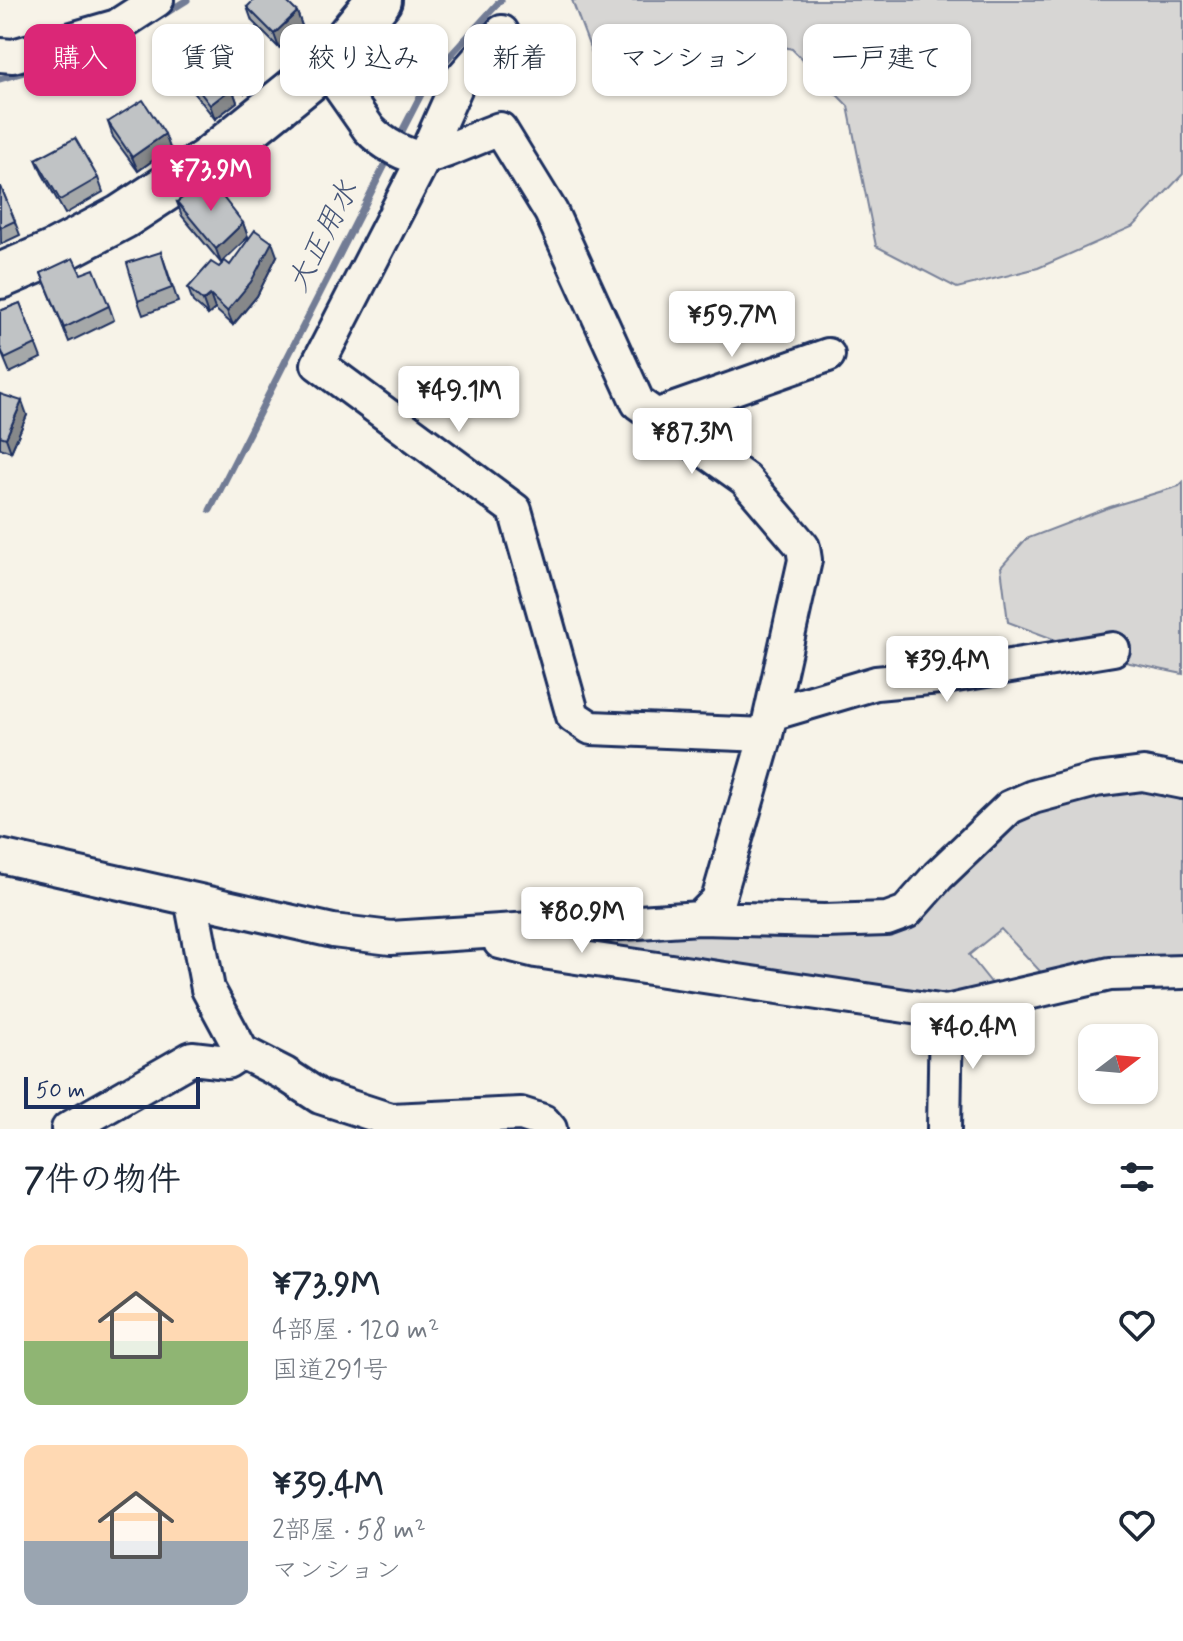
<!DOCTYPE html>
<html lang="ja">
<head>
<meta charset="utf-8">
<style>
	:root { --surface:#fff; --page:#f2f2f3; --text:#1f2937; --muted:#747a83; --accent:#db2777 }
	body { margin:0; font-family:Mynerve,"Klee One",sans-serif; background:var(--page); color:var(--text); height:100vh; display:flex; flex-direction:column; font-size:30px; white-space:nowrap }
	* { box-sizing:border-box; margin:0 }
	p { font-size:26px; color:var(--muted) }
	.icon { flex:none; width:44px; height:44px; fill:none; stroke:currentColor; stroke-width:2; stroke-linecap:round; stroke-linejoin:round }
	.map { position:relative; height:1129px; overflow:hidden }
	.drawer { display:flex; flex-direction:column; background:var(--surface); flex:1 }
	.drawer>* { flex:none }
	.banner { position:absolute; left:24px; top:24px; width:1136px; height:72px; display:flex; gap:16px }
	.needle { width:52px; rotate:74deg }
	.tools { position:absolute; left:1078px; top:1024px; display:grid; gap:16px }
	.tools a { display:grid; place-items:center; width:80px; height:80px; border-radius:16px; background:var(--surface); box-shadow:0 2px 6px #0004; font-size:40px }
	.scale { position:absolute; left:24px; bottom:20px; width:176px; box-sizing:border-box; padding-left:8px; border:4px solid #1b2f5e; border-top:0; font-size:22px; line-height:28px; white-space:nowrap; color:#1b2f5e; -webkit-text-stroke:6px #f7f3e8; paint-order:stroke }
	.price { position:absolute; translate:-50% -68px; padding:0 18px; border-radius:8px; background:#fff; color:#222; font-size:26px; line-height:52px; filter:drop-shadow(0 2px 4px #0008) }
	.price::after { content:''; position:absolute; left:50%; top:48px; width:24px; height:18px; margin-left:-12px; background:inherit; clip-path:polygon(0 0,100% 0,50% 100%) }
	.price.selected { background:var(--accent); color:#fff }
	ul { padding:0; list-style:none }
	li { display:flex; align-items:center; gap:24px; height:200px; padding:0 24px }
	li span { display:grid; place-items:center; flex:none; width:224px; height:160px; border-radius:16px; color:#555 }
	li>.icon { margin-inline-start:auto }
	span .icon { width:96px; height:96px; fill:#fffc; stroke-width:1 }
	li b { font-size:34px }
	h2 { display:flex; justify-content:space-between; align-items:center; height:96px; padding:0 24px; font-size:34px }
	.tag { padding:0 28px; border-radius:16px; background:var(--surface); box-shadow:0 2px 6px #0004; font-size:28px; line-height:72px }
	.tag.selected { background:var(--accent); color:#fff }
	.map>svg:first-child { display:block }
</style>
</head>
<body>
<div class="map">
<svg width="1183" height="1129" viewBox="0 0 1183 1129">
	<rect width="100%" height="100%" fill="#f7f3e8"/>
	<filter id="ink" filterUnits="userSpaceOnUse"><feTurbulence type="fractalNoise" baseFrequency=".0125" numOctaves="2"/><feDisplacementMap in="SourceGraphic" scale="16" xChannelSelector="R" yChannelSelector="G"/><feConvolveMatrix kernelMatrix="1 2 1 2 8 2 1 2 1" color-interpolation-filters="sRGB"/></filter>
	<g filter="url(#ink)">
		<!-- green -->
		<path fill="#d7d6d4" stroke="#798299" stroke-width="2" d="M572 0H1183V174L1134 226 1038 268 957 288 876 246 848 106 792 49 716 29 592 53Z
			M1183 482V674L1101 657 1008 622 1001 567 1026 539 1110 507 1179 486Z
			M1097 788 1183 790V960L1050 982 1001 929 969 955 993 985 934 1002 542 942 906 922 937 903 993 834 1022 812Z"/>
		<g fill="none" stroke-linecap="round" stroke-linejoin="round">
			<!-- stream -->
			<path stroke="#727c95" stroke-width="7" d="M145 26 187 0
				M0 79 105 49 123 39
				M398 139 429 79 501 0
				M210 510 391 153"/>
			<!-- minor casing -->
			<g stroke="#1b2f5e" stroke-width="38">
				<path id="minor" d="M502 32 458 82 424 158 318 364 515 510 573 716 591 728 766 735
					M0 55 13 56 117 26 157 0
					M325 66 369 129C381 142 406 158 424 157 436 157 485 134 500 129L551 212 638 403 745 479 803 547 805 560 766 735 718 900 700 918
					M655 416 828 355
					M771 714 876 683 950 676 1113 649
					M0 856 333 931 391 938 700 918 824 921 887 919 906 912 938 876 1010 807 1033 797 1096 780 1143 774 1183 782
					M191 899 208 989 242 1052 285 1074 320 1097 391 1120 521 1114 543 1121 550 1129
					M500 942 536 951 946 1012 1110 974 1183 972
					M68 1129 192 1058 227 1062 242 1052
					M944 1129 946 1012"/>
			</g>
			<!-- highway casing -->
			<g stroke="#1b2f5e" stroke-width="50">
				<path id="highway" d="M0 276 54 253 122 217 206 162 325 66 379 0"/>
			</g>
			<!-- minor -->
			<use href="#minor" stroke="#f7f3e8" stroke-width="32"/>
			<!-- highway -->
			<use href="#highway" stroke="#f7f3e8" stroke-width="44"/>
		</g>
		<!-- wall -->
		<path fill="#a5a8a9" stroke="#1b2f5e" stroke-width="2" d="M247 7 297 12 302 26 279 48 252 21Z
			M222 57 255 65 260 79 245 93 228 71Z
			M184 71 232 88 237 102 215 119 189 86Z
			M108 122 170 148 138 171 113 137Z
			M36 159 98 178 103 192 65 214 42 173Z
			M0 187H1L20 235 1 244Z
			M177 202 243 223 248 237 221 263 182 216Z
			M161 252 178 302 143 315 138 301Z
			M277 256 257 296 233 325 215 309 208 315 193 302 188 288 219 267Z
			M41 273 81 274 109 306 114 320 69 342Z
			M20 303 41 358 10 373 0 349V311Z
			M0 394 27 415 11 452 0 448Z"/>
		<!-- shaded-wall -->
		<path fill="#86888a" stroke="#1b2f5e" stroke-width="2" d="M297 12 302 26 279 48 274 34Z
			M255 65 260 79 245 93 240 79Z
			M232 88 237 102 215 119 210 105Z
			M165 134 170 148 138 171 132 157Z
			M243 223 248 237 221 263 216 249Z
			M272 242 277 256 257 296 233 325 227 311Z
			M210 295 215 309 208 315 203 301Z
			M22 401 27 415 11 452 6 438Z"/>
		<!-- building -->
		<path fill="#c0c3c5" stroke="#1b2f5e" stroke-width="2" d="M254 0H285L297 12 274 34 247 7Z
			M238 44 255 65 240 79 222 57Z
			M206 54 232 88 210 105 184 71Z
			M143 100 165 134 132 157 108 122Z
			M75 138 98 178 60 200 36 159Z
			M208 178 243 223 216 249 177 202Z
			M0 187H1L15 221 0 228Z
			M255 230 272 242 251 282 227 311 210 295 203 301 188 288 211 262 219 267 225 261 230 265Z
			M161 252 172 288 138 301 127 263Z
			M73 258 81 274 94 269 109 306 64 328 41 273Z
			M20 303 36 344 5 359 0 347V311Z
			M0 394 22 401 6 438 0 436Z"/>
	</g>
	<g text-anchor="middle" stroke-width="8" stroke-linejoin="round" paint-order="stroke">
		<!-- water labels -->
		<g font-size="30" font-style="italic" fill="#465679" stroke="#f7f3e8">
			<text transform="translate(322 236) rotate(-63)" y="10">大正用水</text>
		</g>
	</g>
</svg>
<div class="tools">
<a><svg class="needle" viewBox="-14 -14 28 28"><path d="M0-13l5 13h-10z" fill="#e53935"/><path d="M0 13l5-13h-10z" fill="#747a83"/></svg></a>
</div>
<div class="scale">50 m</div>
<b class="price selected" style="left:211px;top:213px">¥73.9M</b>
<b class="price" style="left:732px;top:359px">¥59.7M</b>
<b class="price" style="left:459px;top:434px">¥49.1M</b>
<b class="price" style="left:692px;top:476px">¥87.3M</b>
<b class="price" style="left:947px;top:704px">¥39.4M</b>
<b class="price" style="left:582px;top:955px">¥80.9M</b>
<b class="price" style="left:973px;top:1071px">¥40.4M</b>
<div class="banner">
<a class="tag selected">購入</a>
<a class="tag">賃貸</a>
<a class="tag">絞り込み</a>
<a class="tag">新着</a>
<a class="tag">マンション</a>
<a class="tag">一戸建て</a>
</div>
</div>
<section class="drawer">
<h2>7件の物件<svg class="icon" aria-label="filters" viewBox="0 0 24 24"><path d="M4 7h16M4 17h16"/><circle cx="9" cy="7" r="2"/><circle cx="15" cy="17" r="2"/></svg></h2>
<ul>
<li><span style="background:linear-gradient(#ffd9b3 60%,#8fb573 0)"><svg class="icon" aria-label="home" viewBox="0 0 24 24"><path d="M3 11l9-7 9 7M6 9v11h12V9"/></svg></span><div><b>¥73.9M</b><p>4部屋 · 120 m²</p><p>国道291号</p></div><svg class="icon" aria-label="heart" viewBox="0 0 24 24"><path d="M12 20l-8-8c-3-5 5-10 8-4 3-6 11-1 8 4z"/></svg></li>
<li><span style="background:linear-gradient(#ffd9b3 60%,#9aa5b1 0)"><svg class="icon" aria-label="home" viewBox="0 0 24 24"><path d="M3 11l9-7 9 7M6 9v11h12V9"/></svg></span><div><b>¥39.4M</b><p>2部屋 · 58 m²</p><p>マンション</p></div><svg class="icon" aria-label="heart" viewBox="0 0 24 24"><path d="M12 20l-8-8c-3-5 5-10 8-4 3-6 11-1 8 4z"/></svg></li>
</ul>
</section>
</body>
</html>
